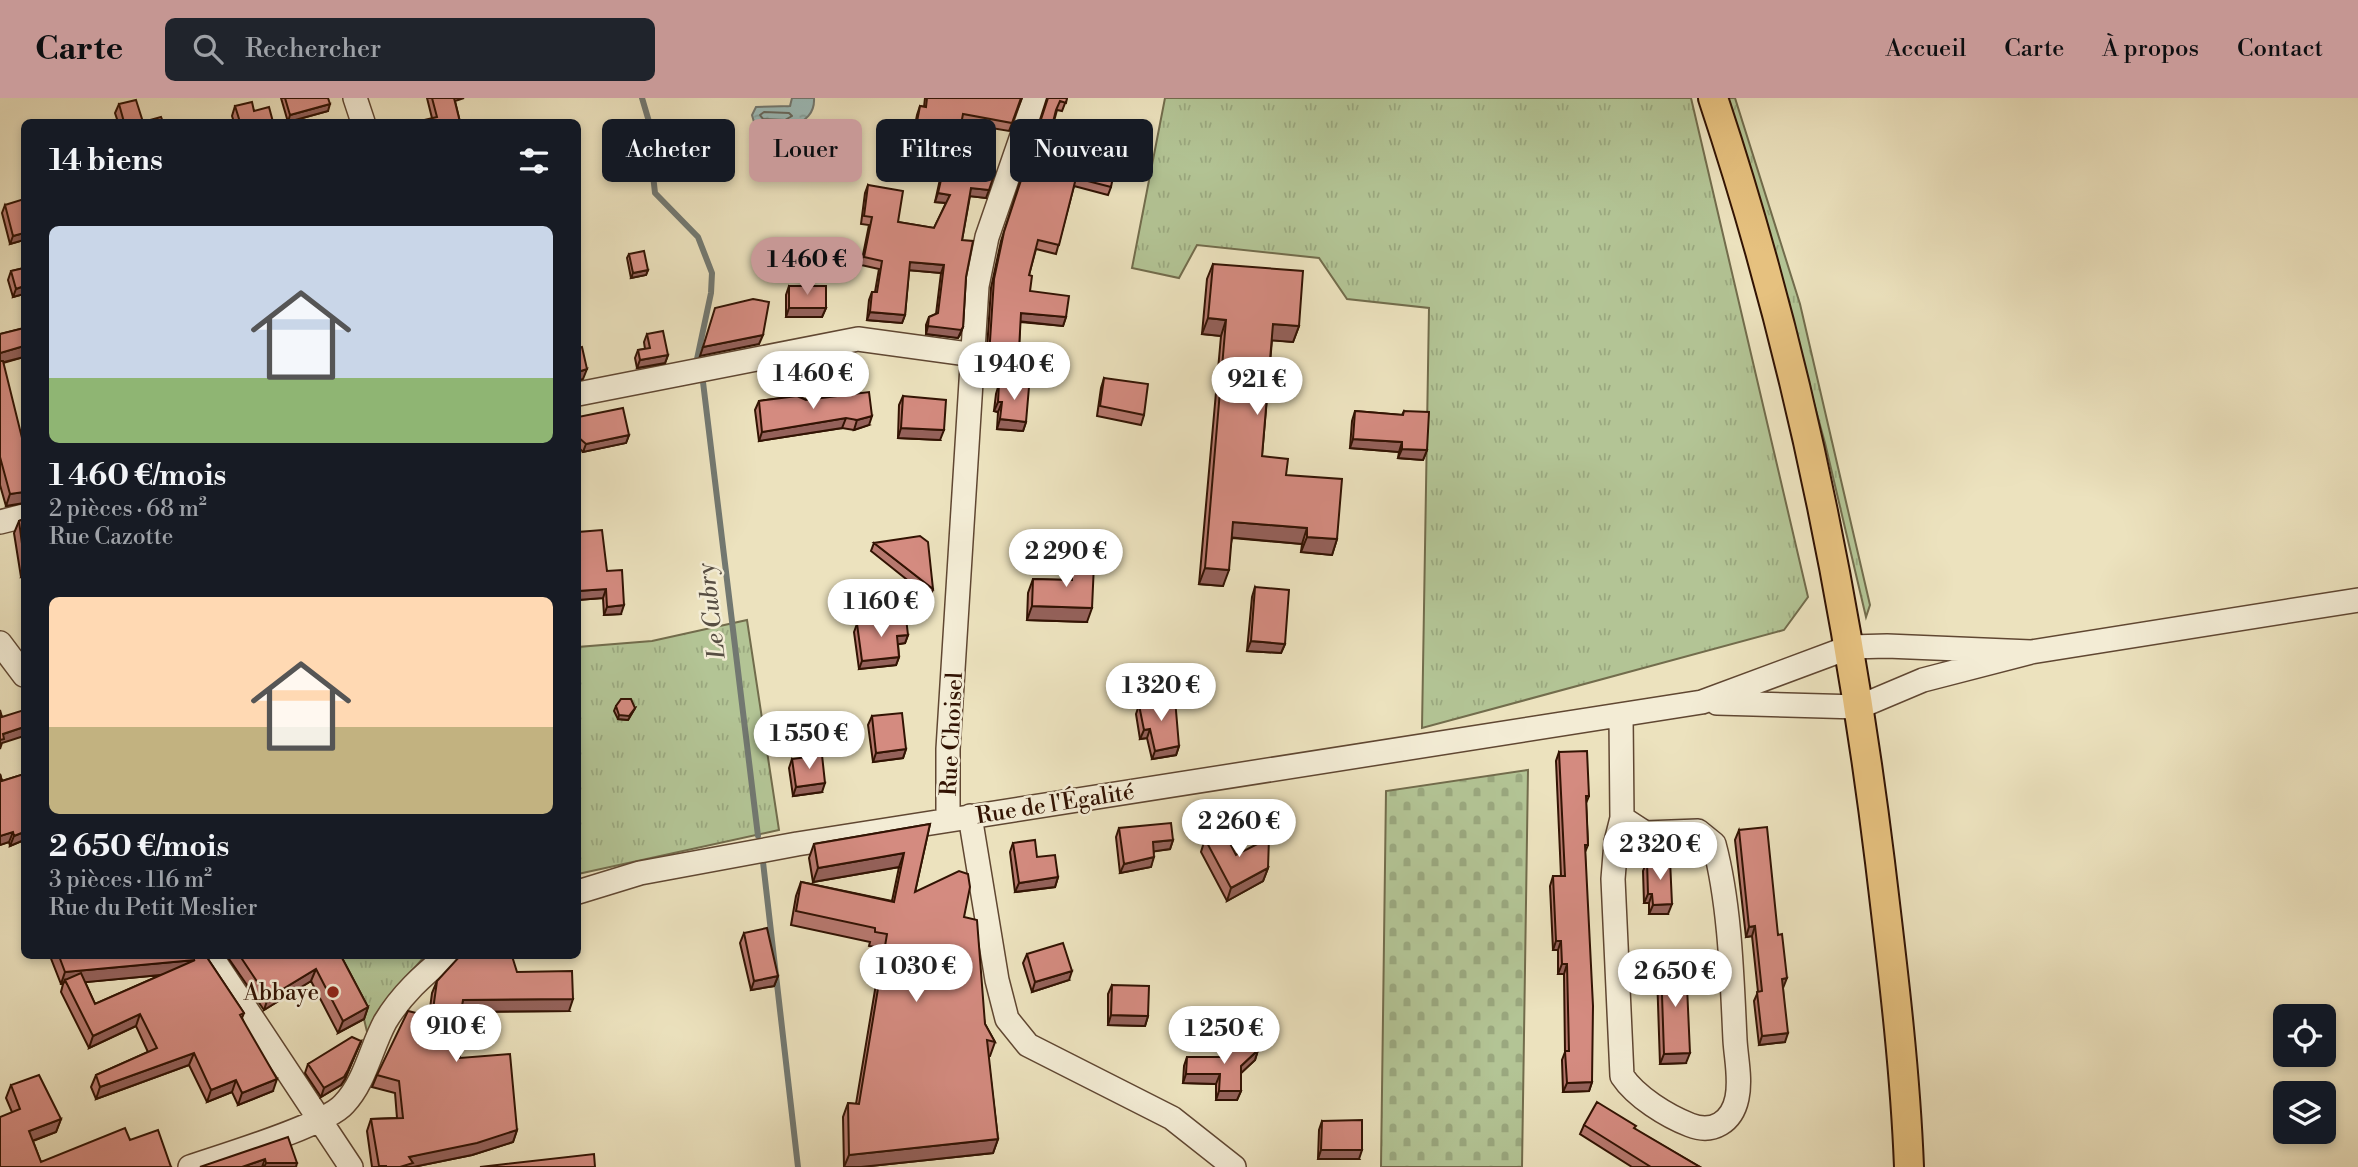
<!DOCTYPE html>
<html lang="fr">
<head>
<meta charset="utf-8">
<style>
	:root { --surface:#171b24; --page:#20242c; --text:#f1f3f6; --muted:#9ea1a6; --accent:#c59692 }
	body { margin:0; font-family:"Libre Bodoni",serif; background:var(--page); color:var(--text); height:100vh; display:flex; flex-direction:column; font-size:26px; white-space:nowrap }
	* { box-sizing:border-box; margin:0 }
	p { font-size:23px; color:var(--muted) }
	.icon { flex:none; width:38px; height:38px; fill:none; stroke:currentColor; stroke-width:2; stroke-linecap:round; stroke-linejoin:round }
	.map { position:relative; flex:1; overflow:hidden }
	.panel { position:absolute; left:21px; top:21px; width:560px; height:840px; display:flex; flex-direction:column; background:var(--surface); border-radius:10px; box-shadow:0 4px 10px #0003 }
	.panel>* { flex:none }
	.top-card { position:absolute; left:602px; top:21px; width:665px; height:63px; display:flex; gap:14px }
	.controls { position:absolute; left:2273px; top:906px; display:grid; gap:14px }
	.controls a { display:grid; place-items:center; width:63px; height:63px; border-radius:10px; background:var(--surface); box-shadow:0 4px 10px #0003; font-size:35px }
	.price { position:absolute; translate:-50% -60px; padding:0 16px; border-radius:24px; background:#fff; color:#222; font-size:23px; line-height:46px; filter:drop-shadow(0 2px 4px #0008) }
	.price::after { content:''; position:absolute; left:50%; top:42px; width:21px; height:16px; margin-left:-10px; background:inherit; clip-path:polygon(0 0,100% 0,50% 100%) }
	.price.current { background:var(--accent); color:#111 }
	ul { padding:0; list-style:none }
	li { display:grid; align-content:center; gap:14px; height:371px; padding:0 28px }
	li span { display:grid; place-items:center; height:217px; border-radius:10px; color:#555 }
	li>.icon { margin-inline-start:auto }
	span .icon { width:126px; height:126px; fill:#fffc; stroke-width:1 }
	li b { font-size:30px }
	h2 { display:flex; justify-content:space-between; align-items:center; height:84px; padding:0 28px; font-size:30px }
	.pill { padding:0 24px; border-radius:10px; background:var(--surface); box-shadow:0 4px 10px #0003; font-size:24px; line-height:63px }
	.pill.current { background:var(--accent); color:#111 }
	header { display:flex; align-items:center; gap:42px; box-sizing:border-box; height:98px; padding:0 35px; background:var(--accent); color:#111 }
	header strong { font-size:33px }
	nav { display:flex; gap:38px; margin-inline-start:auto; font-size:24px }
	.search { width:490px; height:63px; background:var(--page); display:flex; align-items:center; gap:18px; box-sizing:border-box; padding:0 24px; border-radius:10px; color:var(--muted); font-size:26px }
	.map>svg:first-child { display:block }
</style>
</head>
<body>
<header>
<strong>Carte</strong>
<div class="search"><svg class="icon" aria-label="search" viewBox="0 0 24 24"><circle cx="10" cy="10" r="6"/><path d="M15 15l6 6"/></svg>Rechercher</div>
<nav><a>Accueil</a><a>Carte</a><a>À propos</a><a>Contact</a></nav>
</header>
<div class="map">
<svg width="2358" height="1069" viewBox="0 0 2358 1069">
	<defs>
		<pattern id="grass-tufts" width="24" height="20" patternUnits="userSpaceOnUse" patternTransform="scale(1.75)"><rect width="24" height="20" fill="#b3c495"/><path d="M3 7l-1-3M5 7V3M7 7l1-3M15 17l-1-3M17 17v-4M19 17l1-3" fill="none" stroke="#9aa87f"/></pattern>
		<pattern id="cemetery-stones" width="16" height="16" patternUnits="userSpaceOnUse" patternTransform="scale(1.75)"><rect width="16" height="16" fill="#b3c495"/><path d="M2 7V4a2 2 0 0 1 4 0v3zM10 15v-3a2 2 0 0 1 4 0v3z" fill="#9aa87f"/></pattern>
		<pattern id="water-ripples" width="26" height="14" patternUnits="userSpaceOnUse" patternTransform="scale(1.75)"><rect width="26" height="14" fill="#9cbcba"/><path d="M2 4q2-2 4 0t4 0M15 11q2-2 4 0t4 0" fill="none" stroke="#87a19e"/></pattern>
	</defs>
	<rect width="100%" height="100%" fill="#ece2be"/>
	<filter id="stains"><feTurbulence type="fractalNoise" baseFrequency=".00286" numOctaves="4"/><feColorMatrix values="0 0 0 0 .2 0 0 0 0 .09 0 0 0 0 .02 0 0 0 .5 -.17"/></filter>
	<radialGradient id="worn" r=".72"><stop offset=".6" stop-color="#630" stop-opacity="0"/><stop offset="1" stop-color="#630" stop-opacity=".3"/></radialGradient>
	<!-- grass -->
	<path fill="url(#grass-tufts)" stroke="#726c4c" stroke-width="2" d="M1165 0H1691L1808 499 1784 532 1422 630 1429 210 1347 201 1319 160 1197 147 1179 180 1132 170Z
		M1724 0H1735L1800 206 1870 507 1866 519 1825 345 1759 107Z
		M747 522 779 732 578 776V549L652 543Z
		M331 858H425L383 906 368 938 364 921Z"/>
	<!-- cemetery -->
	<path fill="url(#cemetery-stones)" stroke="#726c4c" stroke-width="2" d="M1528 672 1522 1069H1381L1386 693Z"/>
	<!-- water -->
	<path fill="url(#water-ripples)" stroke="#727871" stroke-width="2" d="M792 0H814C816 30 775 35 754 24L752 17 756 9 790 8Z"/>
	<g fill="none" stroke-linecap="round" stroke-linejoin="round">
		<!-- shore -->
		<path stroke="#67685e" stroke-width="2" d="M764 14 789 15 792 18 785 22 763 21 760 17Z"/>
		<!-- stream -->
		<path stroke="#727871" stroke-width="6" d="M642 0 658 54 653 77 655 95 698 139 712 175 711 195 697 261
			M703 284 758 738
			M763 764 798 1069"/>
		<!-- minor casing -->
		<g stroke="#604732" stroke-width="26">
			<path id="minor" d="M355 0 363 24
				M578 296 858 241 975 257
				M0 424 24 418
				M0 545 24 577
				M1717 605 1859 609 1923 582 2031 554 2358 502
				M1621 618 1622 720 1616 744 1613 781 1622 978C1636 999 1667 1018 1690 1027 1713 1036 1732 1024 1737 1000 1741 981 1736 960 1735 942 1732 879 1730 806 1714 746L1698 733 1645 735 1622 720
				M970 718 997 882 1007 921 1028 947 1172 1020 1234 1069
				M948 721V651L977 188 987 139 1035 0
				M578 794 640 775 797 746 1702 604 1850 549 1887 548 2031 554
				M211 858 351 1069
				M190 1069C222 1058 326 1027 344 1006 365 984 371 950 385 924 401 897 423 877 447 858"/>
		</g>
		<!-- major casing -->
		<g stroke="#321303" stroke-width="32">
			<path id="major" d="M1713 0C1796 249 1848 504 1880 764 1892 865 1905 967 1909 1069"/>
		</g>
		<!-- minor -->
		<use href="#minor" stroke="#f3ecd5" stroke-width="23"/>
		<!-- major -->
		<use href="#major" stroke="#e6c17f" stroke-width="28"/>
	</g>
	<!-- wall -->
	<path fill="#b6786e" stroke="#321303" stroke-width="2" fill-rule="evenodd" d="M281 0H328V13L288 24Z
		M427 0H464L455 3 460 24 432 20Z
		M925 0H1022L1009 33 961 25 956 45 941 42 938 54 911 48 917 17 920 8 924 9Z
		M1047 0H1067L1062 13 1057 12 1043 64 1077 72 1082 52 1111 89 1108 97 1074 88 1056 156 1036 151 1029 177 1030 193 1066 219 1063 228 1020 224 1019 252 1015 260H1007L1003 283 985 282 991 190 1001 143Z
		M119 6 143 24H163H118L115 15Z
		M235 8 254 13 273 24H234L232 18Z
		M968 70 986 100 970 98 962 142 966 179 963 229 960 237 958 240 926 236V227L929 219 936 216 941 175 909 172 905 217 902 225 867 222 869 202 872 194H875L879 171 861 167 869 127 861 126 865 95 868 87 898 124 934 130 946 105 935 104 940 81 943 73 965 77Z
		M5 107 24 142 10 146 2 115Z
		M629 156 648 172 646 177 631 180 627 160Z
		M1213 166 1299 228 1293 244 1272 242 1262 358 1286 377 1337 441 1332 457 1301 454 1302 446 1232 440 1223 488 1199 486 1221 238 1202 236 1207 181Z
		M24 170V196L13 199 8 182 11 173Z
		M789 188 826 210 822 219H786V197Z
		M24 230V259L3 265 24 405 6 408 0 387V236Z
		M647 236 668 257 665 265 637 270 635 260 638 252 645 251 644 244Z
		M1104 280 1144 317 1141 327 1097 318 1101 290Z
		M999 286 1026 324 1023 333 997 331 998 314 994 313 996 296Z
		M797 298 869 327 854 332 842 330 759 343 755 312 759 303Z
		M903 298 940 342 898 340 899 307Z
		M1355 313 1402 317 1404 313 1427 352 1423 362 1398 360 1399 354 1350 350 1352 323Z
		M578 319 629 337 626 345 583 354 578 349Z
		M24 421V478L21 479 14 435 19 423Z
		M578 434 607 473 621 516 604 517 603 500 578 502Z
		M874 445 933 491 930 500 871 453Z
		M1072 465 1087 524 1027 522 1028 495 1033 481 1067 482Z
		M1255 489 1285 546 1281 555 1247 553 1252 499Z
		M857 526 908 537 905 545 898 546 899 559 896 567 859 571 854 534Z
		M1139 607 1179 648 1176 657 1152 661 1147 640 1140 641 1136 616Z
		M616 608 635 610 628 622 618 621 614 613Z
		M872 618 906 651 903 660 873 664 868 627Z
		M1559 654 1589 698 1586 705 1588 747 1585 754 1592 984 1589 993 1563 994 1562 962 1565 954 1564 876H1558V852H1553L1550 788 1553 778H1561L1556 663Z
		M792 661 822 694 793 698 789 670Z
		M0 676 2 683 24 676V742L10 748 9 744 0 747Z
		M930 726 915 794 964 819 985 926 995 944 990 958H988L998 1041 993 1055 861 1069H844L843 1019 848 1005 856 1006 882 850 869 848 870 844 791 827 796 798 801 784 892 803 899 769 813 784 809 760 814 746Z
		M1119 730 1173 742 1170 751 1154 753 1151 769 1120 775 1116 739Z
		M1739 732 1783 890 1785 944 1759 947 1754 903 1758 894 1752 838 1746 839 1735 742Z
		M1205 741 1236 757 1268 770 1263 783 1227 803 1201 754Z
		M1013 745 1037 759 1058 779 1055 789 1015 794 1010 754Z
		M1647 763 1668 816H1649V805H1644L1643 773Z
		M744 835 778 878 774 888 751 892 740 845Z
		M1027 856 1069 882 1032 894 1023 865Z
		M50 858H206L244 915 242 920 273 993 238 1007 232 994 207 1004 189 967 96 1001 91 989 96 977 148 954 136 928 89 950 61 894 63 886H61ZM161 877 95 906 85 884Z
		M227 858H341L368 909 364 921 338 935 311 883 264 912Z
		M1661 867 1686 965 1660 966 1657 876Z
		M517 874 569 913 461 914 457 938 460 960 517 1032 513 1044 472 1057 413 1069H372L367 1033 371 1021 397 1020 395 995 372 989 377 977 429 918 432 895 437 883Z
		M1112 887 1148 918 1145 928 1108 927V896Z
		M361 943 345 981 341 987 321 999 305 975 308 966Z
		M1258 952 1255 962 1241 975V993L1237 1002H1216V986L1183 985 1184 968 1187 959H1224Z
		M11 987 61 1021 56 1034 33 1043 41 1064 130 1042 171 1069H0L12 1014 6 1000Z
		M1322 1023 1359 1061H1318L1319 1032Z
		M1584 1027 1634 1031 1700 1069H1632L1580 1036Z"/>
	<!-- shaded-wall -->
	<path fill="#94615a" stroke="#321303" stroke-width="2" d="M330 6 328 13 288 24 290 17Z
		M971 90 989 92 986 100 968 98Z
		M938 95 950 97 947 105 935 104Z
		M24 135V142L10 146 13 138Z
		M910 164 944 167 941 175 907 172Z
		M648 172 646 177 631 180 633 175Z
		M24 188V196L13 199 16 191Z
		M789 210H826L822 219H786Z
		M870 214 905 217 902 225 867 222Z
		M1021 215 1066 219 1063 228 1017 223Z
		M1208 220 1226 222 1221 238 1202 236Z
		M1273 226 1299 228 1293 244 1267 242Z
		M928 228 963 229 958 240 926 236Z
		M763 237 759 246 700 258 703 249Z
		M24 248V259L0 265V255Z
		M1007 251 1019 252 1015 260H1004Z
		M668 257 665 265 637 270 640 262Z
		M587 271 583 281 578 283V274Z
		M988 274H1006L1003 283 985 282Z
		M998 304H1002L998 314 994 313Z
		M872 318 869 327 854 332 857 322Z
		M846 320 842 330 759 343 762 334Z
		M1000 321 1026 324 1023 333 997 331Z
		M901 330 944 332 940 342 898 340Z
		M629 337 626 345 583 354 586 346Z
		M1353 341 1402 344 1399 354 1350 350Z
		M1402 351 1427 352 1423 362 1398 360Z
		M24 394V405L6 408 10 396Z
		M1233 424 1307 430 1302 446 1227 439Z
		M1307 439 1337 441 1332 457 1301 454Z
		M24 469V478L21 479Z
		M1205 470 1229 472 1223 488 1199 486Z
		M606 491 603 500 578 502V493Z
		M624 507 621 516 604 517 607 509Z
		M1032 508 1092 510 1087 524 1027 522Z
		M908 537 905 545 894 547 897 538Z
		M1251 543 1285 546 1281 555 1247 553Z
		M899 559 896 567 859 571 862 563Z
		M635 610 628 622 618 621 619 617Z
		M24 629V638L2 645 0 651V642L3 636Z
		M1150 631 1147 640 1140 641 1144 632Z
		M1179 648 1176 657 1152 661 1155 653Z
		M906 651 903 660 873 664 876 655Z
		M825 685 822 694 793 698 796 689Z
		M13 734 9 744 0 747V738Z
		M24 734V742L10 748 14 738Z
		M1173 742 1170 751 1150 754 1153 744Z
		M904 755 899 769 813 784 818 770Z
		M1154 759 1151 769 1120 775 1124 766Z
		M1268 770 1263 783 1227 803 1231 790Z
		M1058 779 1055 789 1015 794 1019 785Z
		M1648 796H1652L1649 805H1644Z
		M1672 806 1668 816H1649L1653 807Z
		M1755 828 1752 838 1746 839 1749 829Z
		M1556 843H1561L1558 852H1553Z
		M195 862 191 874 67 886 65 882 63 886H61L65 874Z
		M1562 866H1567L1564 876H1558Z
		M316 871 311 883 264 912 268 900Z
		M1072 873 1069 882 1032 894 1035 884Z
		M778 878 774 888 751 892 754 883Z
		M1787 880 1783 890H1778L1782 881Z
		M573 901 569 913 459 914 463 902Z
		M368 909 364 921 338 935 343 923Z
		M140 916 136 928 89 950 93 938Z
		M1111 917 1148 918 1145 928 1108 927Z
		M1788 935 1785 944 1759 947 1762 938Z
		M361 943 345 981 341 987 321 999 324 990Z
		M1258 952 1255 962 1238 978 1241 968Z
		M194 955 189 967 96 1001 100 989Z
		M1690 955 1686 965 1660 966 1664 956Z
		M1186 976H1220L1216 986 1183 985Z
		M277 981 273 993 238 1007 242 995Z
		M236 982 232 994 207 1004 211 992Z
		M1592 984 1589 993 1563 994 1567 985Z
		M1219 993H1241L1237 1002H1216Z
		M61 1021 56 1034 24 1046 29 1033Z
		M517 1032 513 1044 472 1057 413 1069H400L409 1059Z
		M998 1041 993 1055 861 1069H844L849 1057Z
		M1321 1052H1362L1359 1061H1318Z
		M265 1061 262 1069H242Z
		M266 1065H297L296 1069H264Z"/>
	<!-- building -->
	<path fill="#d48b80" stroke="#321303" stroke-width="2" d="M285 0H328L330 6 290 17Z
		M432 0H454L460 24H416L437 19Z
		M927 0H1021L1012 25 963 16 959 37 943 34 941 45 914 39 920 8 926 9Z
		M1048 0H1067L1066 5 1060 3 1056 12 1043 64 1078 73 1082 52 1117 59 1111 89 1076 80 1059 147 1038 142 1029 177 1032 178 1030 193 1069 198 1066 219 1021 215 1019 252 1007 251 1006 274H988L994 181 1004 134Z
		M136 2 143 24 161 19 163 24H124L119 6Z
		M252 4 254 13 269 9 273 24H240L235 8Z
		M968 70 995 74 989 92 971 90 962 142 973 143 966 179 963 229 961 232 928 228 929 219 938 215 944 167 910 164 905 217 870 214 872 194H877L882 163 864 159 872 119 864 118 868 87 903 93 898 124 934 130 950 97 938 95 943 73 966 77Z
		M24 101V135L13 138 5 107Z
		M644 153 648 172 633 175 629 156Z
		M1213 166 1303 173 1299 228 1273 226 1262 358 1288 361 1286 377 1342 381 1337 441 1307 439V430L1233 424 1229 472 1205 470 1226 222 1208 220Z
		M24 170V188L16 191 11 173Z
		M789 188H826V210H789Z
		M753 201 769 204 763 237 703 249 715 210Z
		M24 230V248L0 255V236Z
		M663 233 668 257 640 262 638 252 650 250 647 236Z
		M582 249 587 271 578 274V250Z
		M0 263H3L24 348V394L10 396 0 359Z
		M1104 280 1148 286 1144 317 1100 308Z
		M999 286 1029 289 1026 324 1000 321 1002 304H998Z
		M869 294 872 318 857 322 846 320 762 334 759 303 797 298 806 302Z
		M903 298 946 302 944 332 901 330Z
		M623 310 629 337 586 346 578 339V319Z
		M1355 313 1403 317 1404 313 1429 314 1427 352 1402 351V344L1353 341Z
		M24 421V461L19 423Z
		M602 432 607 473 622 472 624 507 607 509 606 491 578 493V434Z
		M920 438 928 444 933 491 874 445Z
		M1072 465 1094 466 1092 510 1032 508 1033 481 1072 482Z
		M1255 489 1289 492 1285 546 1251 543Z
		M906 520 908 537 897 538 899 559 862 563 857 526Z
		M621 601H631L635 610 629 618 619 617 616 608Z
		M1175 601 1179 648 1155 653 1150 631 1144 632 1139 607Z
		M0 612 2 619 24 612V629L3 636 4 641 0 642Z
		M902 615 906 651 876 655 872 618Z
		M1587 653 1589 698H1586L1588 747H1585L1593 908 1592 984 1567 985 1565 953H1569L1567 866H1562L1561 843H1556L1553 778H1565L1559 654Z
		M822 657 825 685 796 689 792 661Z
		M0 676 2 683 24 676V734L14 738 13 734 0 738Z
		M1171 725 1173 742 1153 744 1154 759 1124 766 1119 730Z
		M930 726 915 794 959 773 968 776 970 789 964 819 977 822 985 926 995 944 987 942 998 1041 849 1057 848 1005 859 1006 887 836 875 834V830L796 813 801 784 894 804 904 755 818 770 814 746Z
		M1767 729 1778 837 1782 836 1787 880 1782 881 1788 935 1762 938 1757 894 1762 893 1755 828 1749 829 1739 732Z
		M1223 732 1236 757 1269 740 1268 770 1231 790 1205 741Z
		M1035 742 1037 759 1055 757 1058 779 1019 785 1013 745Z
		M1670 762 1672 806 1653 807 1652 796H1648L1647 763Z
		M767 830 778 878 754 883 744 835Z
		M1063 845 1072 873 1035 884 1027 856Z
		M59 858H206L244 915 240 917 277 981 242 995 236 982 211 992 194 955 100 989 96 977 157 950 140 916 93 938 65 882 81 875 95 906 195 862 65 874Z
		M240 858H341L368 909 343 923 316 871 268 900Z
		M460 858H512L517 874 572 873 573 901 463 902 457 938H460V960L510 956 517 1032 477 1045 409 1059 413 1065 400 1069H386V1068H379L371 1021 403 1020 399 983 377 977 408 913 432 919 437 883Z
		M1686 866 1690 955 1664 956 1661 867Z
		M1112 887 1149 888 1148 918 1111 917Z
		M352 939 361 943 348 972 344 979 324 990 308 966Z
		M1245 939 1258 952 1241 968V993H1219L1220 976H1186L1187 959H1224Z
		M39 977 61 1021 29 1033 41 1064 125 1030 130 1042 158 1032 171 1069H0V1019L20 1011 11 987Z
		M1597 1004 1636 1028 1634 1030 1700 1069H1651L1584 1027Z
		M1362 1022V1052H1321L1322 1023Z
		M288 1039 297 1065H266L265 1061 242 1069H200Z
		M594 1056 595 1069H480Z"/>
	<!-- markers -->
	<circle fill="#8f2418" stroke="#f3ecd5" stroke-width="2.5" cx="333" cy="894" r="7"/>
	<g text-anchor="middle" stroke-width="5" stroke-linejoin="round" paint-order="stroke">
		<!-- street labels -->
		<g font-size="23" fill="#321303" stroke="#f3ecd5">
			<text transform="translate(951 636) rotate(-87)" y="8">Rue Choisel</text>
			<text transform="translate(1055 705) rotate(-9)" y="8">Rue de l'Égalité</text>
		</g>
		<!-- poi labels -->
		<g font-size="23" fill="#321303" stroke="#f3ecd5" text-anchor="end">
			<text x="319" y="902">Abbaye</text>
		</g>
		<!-- water labels -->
		<g font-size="24" font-style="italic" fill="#574e43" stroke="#f3ecd5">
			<text transform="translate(711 513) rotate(-97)" y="8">Le Cubry</text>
		</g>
	</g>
	<rect width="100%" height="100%" filter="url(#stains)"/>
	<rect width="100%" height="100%" fill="url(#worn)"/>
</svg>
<div class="controls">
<a><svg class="icon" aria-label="locate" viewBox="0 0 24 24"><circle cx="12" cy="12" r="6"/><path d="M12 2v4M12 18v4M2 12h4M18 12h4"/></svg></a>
<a><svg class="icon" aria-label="layers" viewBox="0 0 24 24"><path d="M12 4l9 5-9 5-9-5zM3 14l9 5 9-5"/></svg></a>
</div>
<b class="price current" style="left:807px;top:199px">1 460 €</b>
<b class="price" style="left:1014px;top:304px">1 940 €</b>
<b class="price" style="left:813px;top:313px">1 460 €</b>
<b class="price" style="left:1257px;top:319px">921 €</b>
<b class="price" style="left:1066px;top:491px">2 290 €</b>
<b class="price" style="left:881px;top:541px">1 160 €</b>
<b class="price" style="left:1161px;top:625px">1 320 €</b>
<b class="price" style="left:809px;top:673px">1 550 €</b>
<b class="price" style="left:1239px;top:761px">2 260 €</b>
<b class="price" style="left:1660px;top:784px">2 320 €</b>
<b class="price" style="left:916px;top:906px">1 030 €</b>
<b class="price" style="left:1675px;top:911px">2 650 €</b>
<b class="price" style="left:456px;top:966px">910 €</b>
<b class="price" style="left:1224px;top:968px">1 250 €</b>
<div class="top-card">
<a class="pill">Acheter</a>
<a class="pill current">Louer</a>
<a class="pill">Filtres</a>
<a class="pill">Nouveau</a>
</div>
<section class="panel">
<h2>14 biens<svg class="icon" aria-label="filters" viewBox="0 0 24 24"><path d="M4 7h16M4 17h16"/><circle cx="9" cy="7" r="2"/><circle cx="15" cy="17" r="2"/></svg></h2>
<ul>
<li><span style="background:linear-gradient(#c9d6e8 70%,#8fb573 0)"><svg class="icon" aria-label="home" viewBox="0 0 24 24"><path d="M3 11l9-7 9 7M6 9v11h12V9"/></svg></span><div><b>1 460 €/mois</b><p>2 pièces · 68 m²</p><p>Rue Cazotte</p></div></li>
<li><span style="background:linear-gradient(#ffd9b3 60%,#c2b280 0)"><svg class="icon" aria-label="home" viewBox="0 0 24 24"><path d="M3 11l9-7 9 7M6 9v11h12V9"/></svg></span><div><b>2 650 €/mois</b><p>3 pièces · 116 m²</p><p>Rue du Petit Meslier</p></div></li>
</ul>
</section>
</div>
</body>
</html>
